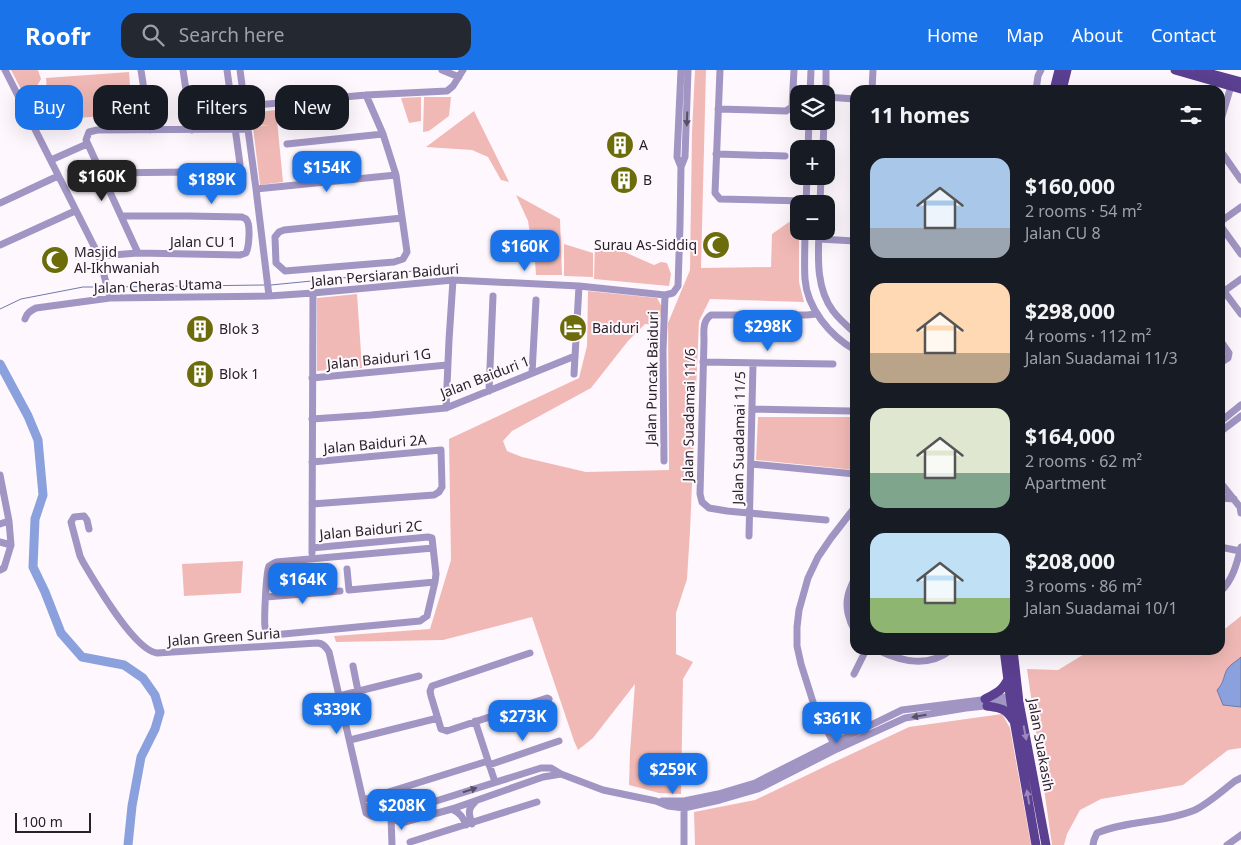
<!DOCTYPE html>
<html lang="en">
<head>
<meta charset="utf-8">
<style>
	:root { --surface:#171b24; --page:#242831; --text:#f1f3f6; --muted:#9ea1a6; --accent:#1a73e8 }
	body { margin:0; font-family:"Noto Sans",sans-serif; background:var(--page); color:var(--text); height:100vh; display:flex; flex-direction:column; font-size:19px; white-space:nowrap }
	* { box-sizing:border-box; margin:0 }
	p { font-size:16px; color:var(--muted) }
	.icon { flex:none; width:28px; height:28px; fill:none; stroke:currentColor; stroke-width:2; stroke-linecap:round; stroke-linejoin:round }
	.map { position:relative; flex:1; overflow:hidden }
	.sheet { position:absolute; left:850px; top:15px; width:375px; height:570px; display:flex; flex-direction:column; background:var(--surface); border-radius:15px; box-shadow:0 5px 20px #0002 }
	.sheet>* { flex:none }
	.banner { position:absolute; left:15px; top:15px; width:475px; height:45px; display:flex; gap:10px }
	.fabs { position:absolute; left:790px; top:15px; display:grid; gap:10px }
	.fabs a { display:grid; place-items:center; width:45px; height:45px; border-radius:10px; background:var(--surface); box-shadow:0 5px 20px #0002; font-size:25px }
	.scale { position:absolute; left:15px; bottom:12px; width:76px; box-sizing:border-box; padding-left:5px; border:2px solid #282228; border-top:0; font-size:14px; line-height:18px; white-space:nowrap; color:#282228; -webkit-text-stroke:4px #fef8fe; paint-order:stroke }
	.price { position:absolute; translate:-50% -42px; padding:0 11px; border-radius:10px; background:var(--accent); color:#fff; font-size:16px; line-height:32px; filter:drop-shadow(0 1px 2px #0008) }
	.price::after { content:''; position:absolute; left:50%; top:30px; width:15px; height:11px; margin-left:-8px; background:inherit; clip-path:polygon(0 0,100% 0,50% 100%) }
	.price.current { background:#222; color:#fff }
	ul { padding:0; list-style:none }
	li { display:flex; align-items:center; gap:15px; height:125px; padding:0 20px }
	li span { display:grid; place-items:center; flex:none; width:140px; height:100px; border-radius:15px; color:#555 }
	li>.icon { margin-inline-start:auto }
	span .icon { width:60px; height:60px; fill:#fffc; stroke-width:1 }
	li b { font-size:21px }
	h2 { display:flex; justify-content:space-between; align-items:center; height:60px; padding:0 20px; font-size:21px }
	.pill { padding:0 18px; border-radius:15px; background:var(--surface); box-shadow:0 5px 20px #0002; font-size:18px; line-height:45px }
	.pill.current { background:var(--accent); color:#fff }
	header { display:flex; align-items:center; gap:30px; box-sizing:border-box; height:70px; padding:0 25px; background:var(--accent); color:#fff }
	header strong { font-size:24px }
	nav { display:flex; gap:28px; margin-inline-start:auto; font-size:18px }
	.search { width:350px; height:45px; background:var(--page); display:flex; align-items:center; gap:12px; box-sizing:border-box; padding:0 18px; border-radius:15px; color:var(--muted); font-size:19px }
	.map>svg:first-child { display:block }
</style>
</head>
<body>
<header>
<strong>Roofr</strong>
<div class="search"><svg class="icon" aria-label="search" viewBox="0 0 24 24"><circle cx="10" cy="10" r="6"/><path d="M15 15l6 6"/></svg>Search here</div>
<nav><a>Home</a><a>Map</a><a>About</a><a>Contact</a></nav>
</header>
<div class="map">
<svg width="1241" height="775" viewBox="0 0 1241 775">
	<rect width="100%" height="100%" fill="#fef8fe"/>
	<!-- green -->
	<path fill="#f1b9b5" d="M11 0H38L41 9 34 21 24 25Z
		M695 0H706L701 198 771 197 772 164 799 145V212L804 232 710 229 699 251 690 461 687 509 676 543V584L693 592 683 609 681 724 659 723 629 715 630 682 635 614 593 668 578 680 574 671 532 547 443 570 336 572 334 566 430 559 451 490 449 369 579 308 587 276 588 221 657 228 662 237 659 255 645 254 628 271 591 318 512 361 503 371 507 381 522 387 586 402 669 400 668 253 690 200 692 62Z
		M129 2 132 44 49 50 46 8Z
		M421 27V51L409 53 401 28Z
		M424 27H451L449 46 429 61 423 62Z
		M276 40 283 112 260 115 253 57 269 55 254 56 253 43Z
		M474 41 509 112 501 110 488 87 472 80 426 77Z
		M516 125 560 149 562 205H536L535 191 522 192 520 180 532 176 528 151Z
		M595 169 654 195 661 192 667 193 671 204 669 216 594 209Z
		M564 174 593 183V207L564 206Z
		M357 224 362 298 317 301V228Z
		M758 347H852L855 357V400L756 390Z
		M243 491 241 523 184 526 182 494Z
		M1241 546V678L1228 680 1183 715 1101 729 1080 740 1067 764 1064 775H1052L1027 599 1058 600 1091 580H1220V561L1226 558Z
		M1002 644 1010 658 1031 775H695L694 742 755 730 830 694 909 657Z"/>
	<!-- water -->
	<path fill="#8aa1dd" stroke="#6d7ba7" d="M1241 587V637L1223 635 1217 620C1225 612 1223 605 1228 598 1231 594 1237 591 1241 587Z"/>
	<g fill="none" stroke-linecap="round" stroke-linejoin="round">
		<!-- stream -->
		<path stroke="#6d7ba7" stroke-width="1" d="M271 215 434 199
			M111 217 264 215
			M0 239 21 229 83 217H104"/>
		<!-- river -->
		<path stroke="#8aa1dd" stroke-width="9" d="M0 294 28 346 38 370 43 425 35 449 33 497 45 522 61 563 82 587 124 595 143 608 155 625 160 642 155 659 141 687 132 736 128 775"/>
		<!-- minor -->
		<path stroke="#a195c3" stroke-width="7" d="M5 0 99 186 110 228
			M141 0 150 60
			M183 0 192 60
			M240 0 256 119 269 226
			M442 0 459 7
			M720 0 715 123 720 129 806 131
			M826 19V0
			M872 20 873 0
			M1036 20 1038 6 1041 0
			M810 24 811 0
			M366 25 383 64 396 105 407 182 403 189 394 192 285 201 276 193 275 167 279 162 284 160 402 148
			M826 27 855 29
			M245 36 366 25 447 21 453 16 463 0
			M718 39 786 41 792 37 794 0
			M1220 53 1231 16
			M287 74 383 64
			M808 79 809 51
			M823 79 824 51
			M1220 80 1241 110
			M716 84 785 86
			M51 90 87 74
			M681 97 685 87 688 0
			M101 103 190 102 233 103 238 100 240 94 227 0
			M256 119 396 105
			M0 133 58 106
			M806 134 807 106
			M820 134 821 106
			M1220 152 1241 137
			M1220 155 1241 184
			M805 161C805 177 804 193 805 209 807 238 830 266 855 280
			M819 161C818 188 816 218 833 241 839 249 847 256 855 263
			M819 169 855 171
			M0 175 75 141
			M138 183 86 70 89 62 97 60 248 59
			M99 186 138 183 240 185 246 183C249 177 251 154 246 149 245 148 243 148 242 147L188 146H121
			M1220 216 1241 244
			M1220 224 1241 209
			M816 244 807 245H711C702 251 704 262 704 271L700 424 702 432 709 438 727 441 826 450
			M25 249C27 243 30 241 36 238L110 228 269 226 313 223 453 210 579 216 665 225 673 223 678 216 680 155 681 97 677 87 681 0
			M1220 270 1229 283 1228 288 1220 293
			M703 292 833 294
			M532 303 536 230
			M574 304 579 216
			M312 308 447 295
			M489 321 493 226
			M446 338 449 270 453 210
			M752 339 850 341
			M312 349 371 345 446 338 575 286
			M1220 352 1241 335
			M1220 362 1241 346
			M664 391 663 281 665 225
			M751 394 855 404
			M0 405 9 451 0 454
			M1220 412 1240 437 1241 443
			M1220 428 1234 429
			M312 434 434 425 439 422 442 417 441 380 312 392
			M9 451 11 475
			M89 459 87 450 84 446 74 447 71 452 80 486 83 492C95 512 134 580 157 583L317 573C323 573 326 577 329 582L366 743C378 751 390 748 401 742L541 698H551L561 704 603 720 656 731 668 736 684 738 720 730 758 719 837 679 905 648 966 638 1014 633
			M749 466 753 293
			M0 472 11 475 4 498 0 500
			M1220 477 1240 481
			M312 478 428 467 432 468 436 504 435 512 427 546 420 551 273 565C270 563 266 561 265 557 264 550 266 501 269 496 270 496 275 492 276 492L433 478
			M312 483 313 223
			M347 499 349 520 435 512
			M855 507C853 513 849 519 848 526 845 537 849 551 855 561
			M1220 522C1233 510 1237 493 1241 477
			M266 527 340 521
			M878 580C902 592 928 598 951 580
			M530 583 432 616 430 621 431 626 441 659 447 661 547 628 549 629
			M353 596 358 621
			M854 604 866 580
			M339 626 419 606
			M475 651 495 712
			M350 670 438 648
			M835 676 814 635 801 594 797 576V557L799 540 808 508 818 487 831 468 855 437
			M489 695 559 671
			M363 730 488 691
			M662 731H684L718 724 755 713 834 673 902 640 1013 626
			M684 735V775
			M452 739C460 743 463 747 466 755
			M391 747 401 753 452 739 543 707 561 704
			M391 747 392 775
			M472 754C469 745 467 739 475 732
			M410 772 537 732
			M1093 775 1094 770 1097 763C1128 750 1164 753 1195 740 1209 733 1222 721 1235 711L1241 708
			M1227 775 1241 765"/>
		<!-- major -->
		<path stroke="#5b3f90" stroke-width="9" d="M1175 0 1241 19
			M1197 0 1241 12
			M1054 20 1059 0
			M1062 20 1067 0
			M1004 580 1011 633 1036 775
			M1013 580 1019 632 1046 775
			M985 629C997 623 1002 621 1008 609
			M987 636C1000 638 1005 638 1013 650"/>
	</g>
	<!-- one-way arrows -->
	<defs><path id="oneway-solid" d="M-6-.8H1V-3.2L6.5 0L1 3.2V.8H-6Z" transform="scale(1.25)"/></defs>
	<g fill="#585066">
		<use href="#oneway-solid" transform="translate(687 49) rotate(92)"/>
		<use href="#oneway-solid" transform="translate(919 646) rotate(170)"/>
		<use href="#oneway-solid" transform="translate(470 720) rotate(-18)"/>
	</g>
	<g fill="#9c89bc">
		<use href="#oneway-solid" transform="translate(1025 663) rotate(79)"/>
		<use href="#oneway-solid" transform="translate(1028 727) rotate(-100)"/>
	</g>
	<!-- icons -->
	<defs>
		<g id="building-disc" transform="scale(1.4375)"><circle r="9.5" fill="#6d6c0b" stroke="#fef8fe"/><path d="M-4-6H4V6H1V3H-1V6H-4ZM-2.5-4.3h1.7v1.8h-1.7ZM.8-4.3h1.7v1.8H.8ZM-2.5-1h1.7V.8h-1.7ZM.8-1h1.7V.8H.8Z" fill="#fff"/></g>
		<g id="mosque-disc" transform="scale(1.4375)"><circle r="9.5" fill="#6d6c0b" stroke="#fef8fe"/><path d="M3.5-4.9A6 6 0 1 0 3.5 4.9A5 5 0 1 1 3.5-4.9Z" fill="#fff"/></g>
		<g id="hotel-disc" transform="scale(1.4375)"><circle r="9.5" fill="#6d6c0b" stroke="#fef8fe"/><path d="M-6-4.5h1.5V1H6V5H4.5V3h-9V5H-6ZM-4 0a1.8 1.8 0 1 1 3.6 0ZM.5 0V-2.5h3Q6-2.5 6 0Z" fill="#fff"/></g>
	</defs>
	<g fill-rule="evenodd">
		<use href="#building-disc" x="620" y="75"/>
		<use href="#building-disc" x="624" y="110"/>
		<use href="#mosque-disc" x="716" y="175"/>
		<use href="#mosque-disc" x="55" y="190"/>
		<use href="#hotel-disc" x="573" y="258"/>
		<use href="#building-disc" x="200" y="259"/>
		<use href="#building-disc" x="200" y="304"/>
	</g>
	<g text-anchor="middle" stroke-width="4" stroke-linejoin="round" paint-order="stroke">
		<!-- poi labels -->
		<g font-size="14" fill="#282228" stroke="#fef8fe" text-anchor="start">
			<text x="639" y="80">A</text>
			<text x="643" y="115">B</text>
			<text x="697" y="180" text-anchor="end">Surau As-Siddiq</text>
			<text x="74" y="187">Masjid<tspan x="74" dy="16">Al-Ikhwaniah</tspan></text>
			<text x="592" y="263">Baiduri</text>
			<text x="219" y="264">Blok 3</text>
			<text x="219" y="309">Blok 1</text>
		</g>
		<!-- street labels -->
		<g font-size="14" fill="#282228" stroke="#fef8fe">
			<text x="203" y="177">Jalan CU 1</text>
			<text transform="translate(385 205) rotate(-5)" y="5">Jalan Persiaran Baiduri</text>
			<text transform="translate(158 216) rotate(-2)" y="5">Jalan Cheras Utama</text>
			<text transform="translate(379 289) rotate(-6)" y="5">Jalan Baiduri 1G</text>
			<text transform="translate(485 307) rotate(-21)" y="5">Jalan Baiduri 1</text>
			<text transform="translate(652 308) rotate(-89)" y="5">Jalan Puncak Baiduri</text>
			<text transform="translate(689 345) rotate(-89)" y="5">Jalan Suadamai 11/6</text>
			<text transform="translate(739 368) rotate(-89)" y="5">Jalan Suadamai 11/5</text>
			<text transform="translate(375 374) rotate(-5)" y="5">Jalan Baiduri 2A</text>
			<text transform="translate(371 460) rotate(-5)" y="5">Jalan Baiduri 2C</text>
			<text transform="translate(224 567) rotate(-4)" y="5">Jalan Green Suria</text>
			<text transform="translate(1041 675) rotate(80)" y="5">Jalan Suakasih</text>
		</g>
	</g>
</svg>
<div class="fabs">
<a><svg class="icon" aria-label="layers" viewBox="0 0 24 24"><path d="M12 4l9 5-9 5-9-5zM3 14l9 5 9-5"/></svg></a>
<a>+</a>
<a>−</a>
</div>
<div class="scale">100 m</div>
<b class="price" style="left:327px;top:123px">$154K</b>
<b class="price current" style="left:102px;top:132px">$160K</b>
<b class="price" style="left:212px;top:135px">$189K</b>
<b class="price" style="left:525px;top:202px">$160K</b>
<b class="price" style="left:768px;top:282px">$298K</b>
<b class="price" style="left:303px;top:535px">$164K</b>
<b class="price" style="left:337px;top:665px">$339K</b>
<b class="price" style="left:523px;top:672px">$273K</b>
<b class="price" style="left:837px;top:674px">$361K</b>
<b class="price" style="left:673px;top:725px">$259K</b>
<b class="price" style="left:402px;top:761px">$208K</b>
<div class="banner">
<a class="pill current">Buy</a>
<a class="pill">Rent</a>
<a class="pill">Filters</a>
<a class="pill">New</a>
</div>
<section class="sheet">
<h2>11 homes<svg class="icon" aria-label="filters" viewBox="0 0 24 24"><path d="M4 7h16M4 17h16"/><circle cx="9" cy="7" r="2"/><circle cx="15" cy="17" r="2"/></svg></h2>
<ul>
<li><span style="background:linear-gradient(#a9c7e8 70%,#9aa5b1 0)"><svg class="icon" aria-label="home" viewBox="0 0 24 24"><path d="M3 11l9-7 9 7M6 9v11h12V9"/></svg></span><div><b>$160,000</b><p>2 rooms · 54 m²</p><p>Jalan CU 8</p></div></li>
<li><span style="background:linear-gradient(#ffd9b3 70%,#b9a48a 0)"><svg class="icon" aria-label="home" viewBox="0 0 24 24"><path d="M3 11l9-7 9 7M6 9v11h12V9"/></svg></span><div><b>$298,000</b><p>4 rooms · 112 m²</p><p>Jalan Suadamai 11/3</p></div></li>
<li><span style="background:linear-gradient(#dfe7d0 65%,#7fa58c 0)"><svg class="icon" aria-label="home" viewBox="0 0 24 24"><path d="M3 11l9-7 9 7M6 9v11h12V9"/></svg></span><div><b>$164,000</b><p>2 rooms · 62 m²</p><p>Apartment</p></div></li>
<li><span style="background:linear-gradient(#bfe0f5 65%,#8fb573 0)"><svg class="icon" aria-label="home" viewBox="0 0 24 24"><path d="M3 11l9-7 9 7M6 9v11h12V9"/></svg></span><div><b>$208,000</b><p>3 rooms · 86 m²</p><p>Jalan Suadamai 10/1</p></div></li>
</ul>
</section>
</div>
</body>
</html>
